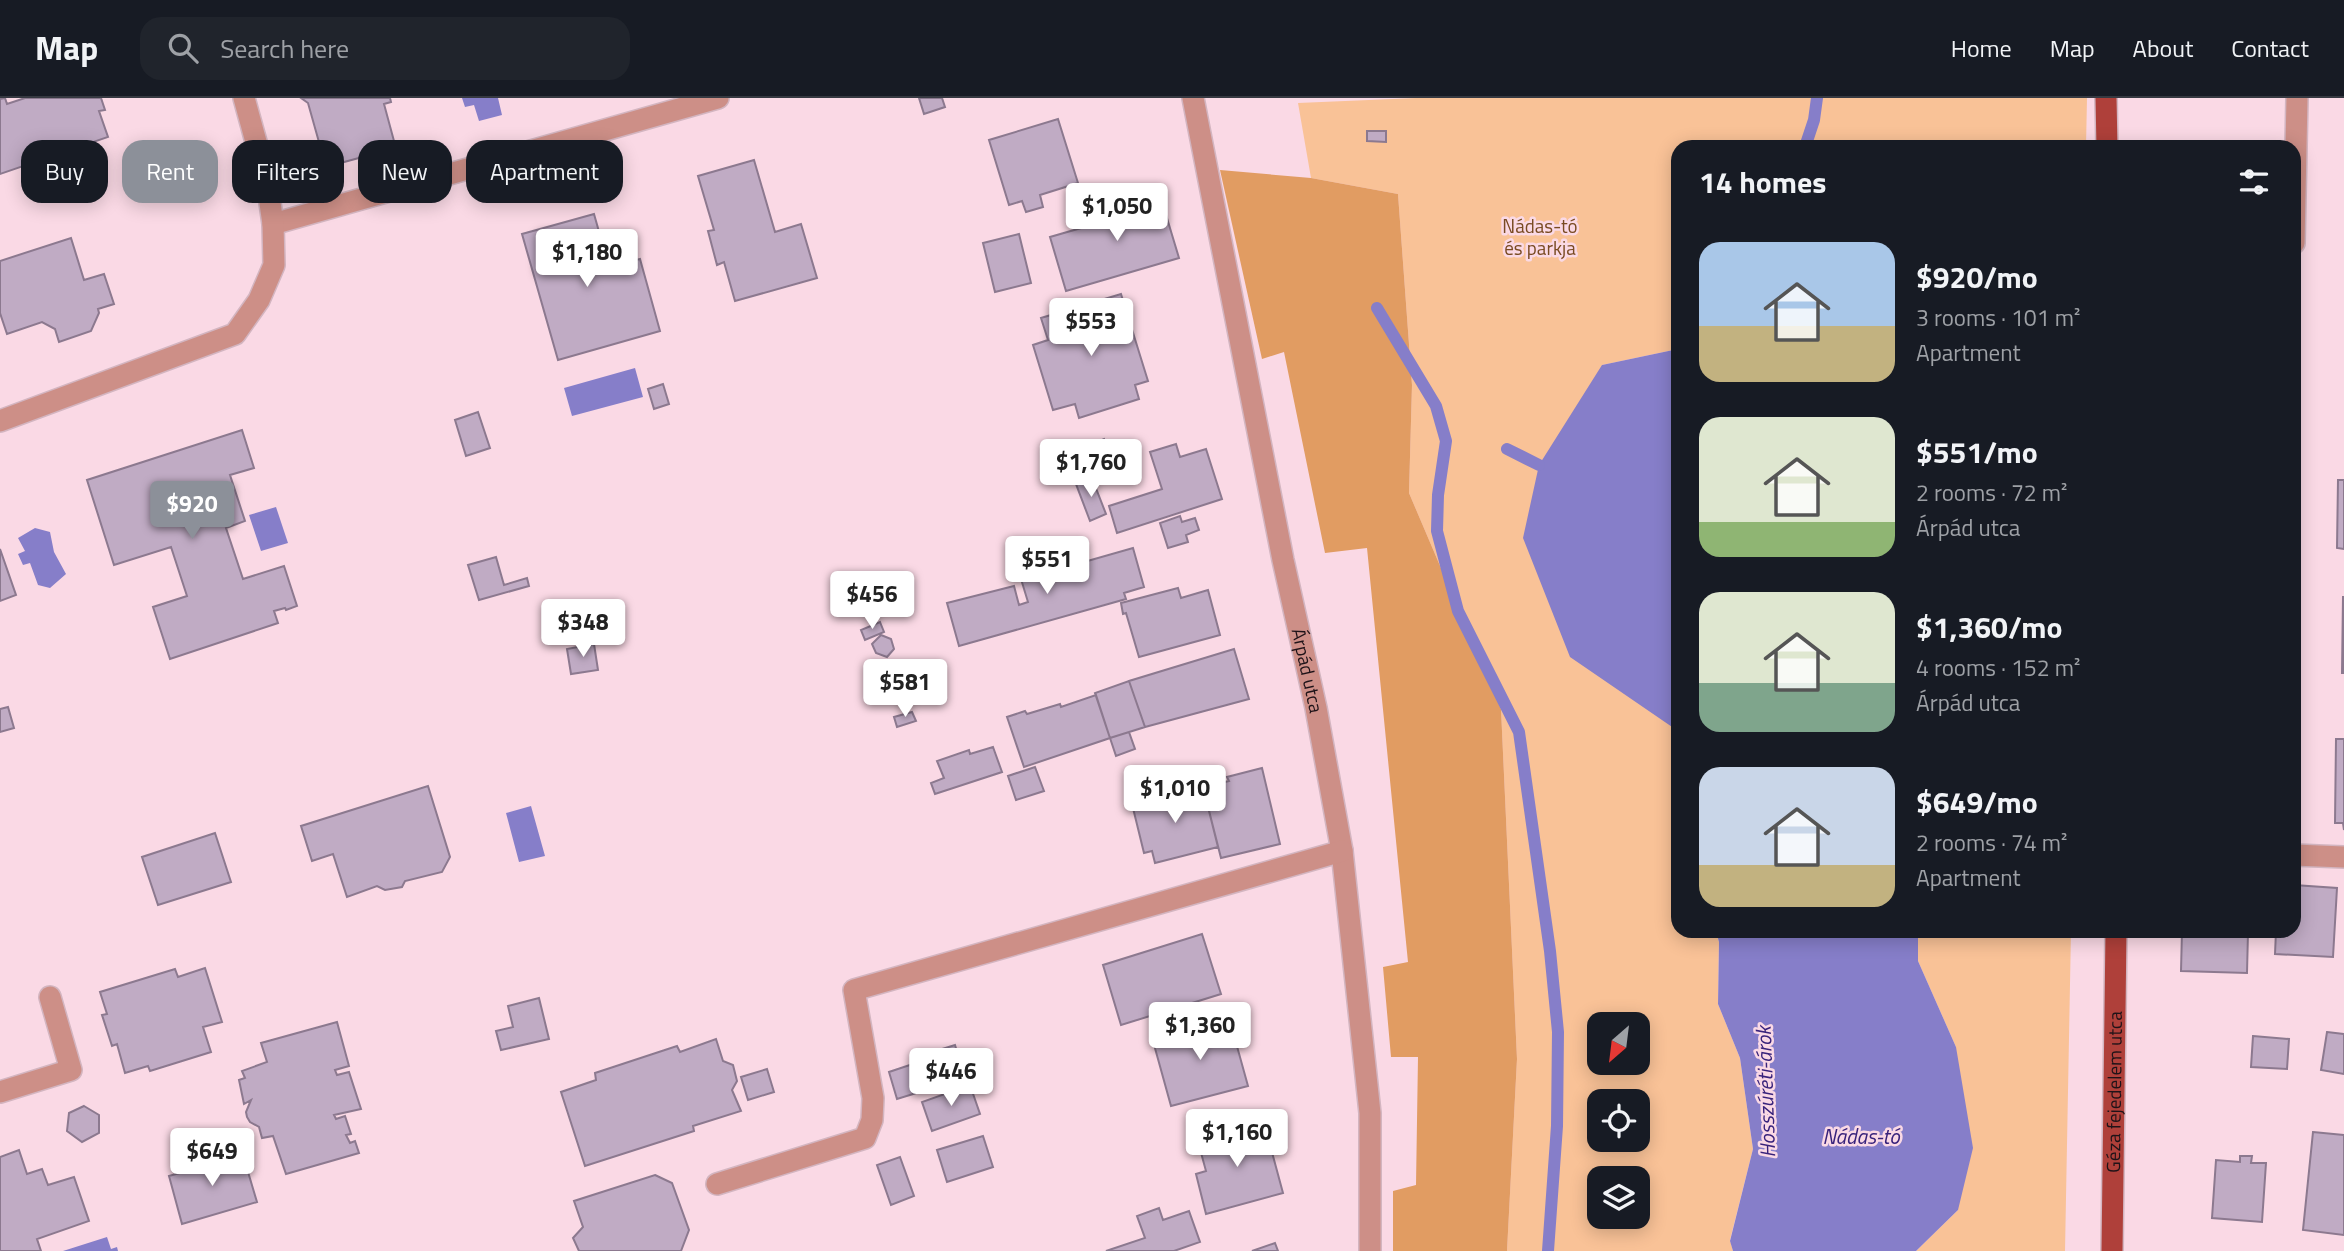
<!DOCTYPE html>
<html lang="en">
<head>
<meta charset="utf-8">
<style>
	:root { --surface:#171b24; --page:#20242c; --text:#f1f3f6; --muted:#9ea1a6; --line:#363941; --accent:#8c9099 }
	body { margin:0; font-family:"Titillium Web",sans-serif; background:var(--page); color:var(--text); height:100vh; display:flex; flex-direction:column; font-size:26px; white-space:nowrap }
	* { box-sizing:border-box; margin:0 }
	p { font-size:23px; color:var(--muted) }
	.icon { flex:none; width:38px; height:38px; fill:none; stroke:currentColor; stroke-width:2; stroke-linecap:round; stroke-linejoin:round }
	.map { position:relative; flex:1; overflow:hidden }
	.sheet { position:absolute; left:1671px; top:42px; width:630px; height:798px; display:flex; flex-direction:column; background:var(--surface); border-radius:21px; box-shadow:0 4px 18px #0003 }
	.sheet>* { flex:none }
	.banner { position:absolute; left:21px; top:42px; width:665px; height:63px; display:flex; gap:14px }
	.needle { width:46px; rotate:208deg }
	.tools { position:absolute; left:1587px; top:914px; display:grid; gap:14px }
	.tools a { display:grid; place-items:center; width:63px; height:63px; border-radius:14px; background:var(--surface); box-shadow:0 4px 18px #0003; font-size:35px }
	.price { position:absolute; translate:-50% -60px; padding:0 16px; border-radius:7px; background:#fff; color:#222; font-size:23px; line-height:46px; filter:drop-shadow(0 2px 4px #0008) }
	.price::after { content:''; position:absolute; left:50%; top:42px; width:21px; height:16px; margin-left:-10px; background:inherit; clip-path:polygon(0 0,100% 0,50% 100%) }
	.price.on { background:var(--accent); color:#fff }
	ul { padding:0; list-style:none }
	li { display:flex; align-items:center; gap:21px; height:175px; padding:0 28px }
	li span { display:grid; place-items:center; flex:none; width:196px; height:140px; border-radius:21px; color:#555 }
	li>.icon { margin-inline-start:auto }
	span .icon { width:84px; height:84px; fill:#fffc; stroke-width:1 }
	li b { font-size:30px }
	h2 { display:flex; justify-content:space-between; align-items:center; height:84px; padding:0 28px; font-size:30px }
	.tag { padding:0 24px; border-radius:21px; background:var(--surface); box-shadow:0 4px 18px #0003; font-size:24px; line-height:63px }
	.tag.on { background:var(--accent); color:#fff }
	header { display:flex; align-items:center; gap:42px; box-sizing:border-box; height:98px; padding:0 35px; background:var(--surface); border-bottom:2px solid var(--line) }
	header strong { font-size:33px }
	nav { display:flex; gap:38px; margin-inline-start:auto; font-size:24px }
	.search { width:490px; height:63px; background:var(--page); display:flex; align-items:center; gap:18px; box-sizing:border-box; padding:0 24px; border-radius:21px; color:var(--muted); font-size:26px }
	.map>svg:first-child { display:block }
</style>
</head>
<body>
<header>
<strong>Map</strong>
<div class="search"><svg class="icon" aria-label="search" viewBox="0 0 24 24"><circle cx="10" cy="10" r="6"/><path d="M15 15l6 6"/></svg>Search here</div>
<nav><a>Home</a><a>Map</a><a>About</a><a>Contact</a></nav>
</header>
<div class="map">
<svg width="2344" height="1153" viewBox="0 0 2344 1153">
	<rect width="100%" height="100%" fill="#fad9e5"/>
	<!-- green -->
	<path fill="#f9c297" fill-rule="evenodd" d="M1416 0H2087L2086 49H1678V251L1602 267 1672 628 1678 633V833H1716L1719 844 1718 906 1740 960 1753 1051 1730 1142 1733 1153H1507L1517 961 1501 611 1409 395 1412 287 1398 96 1311 80 1298 5ZM1600 926H1638V964H1600ZM1600 1003H1638V1041H1600ZM1600 1080H1638V1118H1600Z
		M1918 833H2071L2065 1153H1916L1958 1112 1956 949 1918 863Z"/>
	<!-- forest -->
	<path fill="#e19c62" d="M1220 72 1311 80 1398 96 1412 287 1409 395 1501 611 1517 961 1507 1153H1393V1093L1416 1087 1418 959H1391L1383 869 1408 864 1367 450 1325 455 1284 254 1262 261Z"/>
	<!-- water -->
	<path fill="#867ec9" d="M462 0H498L502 17 479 23 474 7 465 9Z
		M1678 251V633L1570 559 1523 440 1539 367 1602 267Z
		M635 270 643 299 572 318 564 290Z
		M276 409 288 445 261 453 249 417Z
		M35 430 50 434 54 454 66 476 50 490 38 487 30 465 23 467 18 456 25 453 18 440Z
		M531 708 545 758 519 764 506 715Z
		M1716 833H1918V863L1956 949 1973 1050 1958 1112 1916 1153H1733L1730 1143 1753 1051 1740 960 1718 906 1719 844Z
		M107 1139 111 1151 117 1149 118 1153H63Z"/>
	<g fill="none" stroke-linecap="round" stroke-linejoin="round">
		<!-- stream -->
		<path stroke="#867ec9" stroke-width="12" d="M1805 49 1814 22 1817 0
			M1377 210 1436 308 1446 343 1438 397 1437 433 1458 513 1519 634 1550 853 1558 934 1557 1028 1548 1153
			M1507 351 1539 367"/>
	</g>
	<!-- building -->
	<path fill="#c0abc4" stroke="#8c798f" stroke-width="2" d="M5 0 7 6 25 0H101L105 12 99 13 108 39 0 76V1Z
		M301 0H390L391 4 384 6 394 43 375 48 377 55 326 69 308 5Z
		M919 0H942L945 9 924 16Z
		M1058 21 1078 85 1040 97 1043 109 1026 114 1022 103 1009 107 989 42Z
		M1367 33H1386V44L1367 43Z
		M754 62 775 134 801 126 817 180 735 203 724 164 717 167 708 133 714 132 698 78Z
		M1157 87 1179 160 1066 193 1050 139 1133 115 1127 96Z
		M594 116 609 169 640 161 660 233 558 262 522 136Z
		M1019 136 1031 185 995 194 983 145Z
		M71 140 84 182 104 176 114 206 98 211 99 215 91 233 59 244 55 231 42 224 7 236 0 215V163Z
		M1121 196 1148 283 1135 287 1139 301 1079 320 1075 306 1053 312 1033 247 1048 242 1041 220Z
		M663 286 669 306 654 311 648 291Z
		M478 314 490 350 466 358 455 322Z
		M242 332 254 370 230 377 245 423 226 430 243 481 284 468 297 508 286 512 285 510 274 513 278 525 170 561 153 509 187 498 171 449 114 467 87 382Z
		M1104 341 1113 362 1093 371 1084 350Z
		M1176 346 1180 359 1206 351 1222 401 1117 435 1109 408 1162 391 1150 354Z
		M1092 380 1106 416 1090 423 1076 386Z
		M2338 382H2344V451L2337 450Z
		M1180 418 1182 424 1195 420 1199 432 1186 437 1188 444 1168 450 1160 425Z
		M1133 450 1144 489 1124 495 1126 501 959 548 947 505 1014 488 1019 507 1028 504 1021 481 1040 476 1036 464 1067 455 1070 468Z
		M0 451 16 497 0 503Z
		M496 459 504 487 527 480 529 488 479 502 468 467Z
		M1178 490 1181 500 1208 492 1220 537 1139 559 1126 515 1123 516 1121 505Z
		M2343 499H2344V575H2342Z
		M880 524 884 534 865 542 861 532Z
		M881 537 891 541 894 551 887 559 876 555 872 546Z
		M594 546 598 572 571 576 567 551Z
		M1234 551 1249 601 1145 629 1129 583Z
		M1129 583 1145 629 1110 640 1095 595Z
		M1096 597 1110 640 1024 669 1007 619 1025 613 1027 616 1060 606 1061 609Z
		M8 609 14 630 0 634V611Z
		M912 614 916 623 897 629 894 619Z
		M1129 634 1135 651 1116 658 1110 640Z
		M2336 641H2344V732L2343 725H2335Z
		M993 649 1002 674 935 696 931 685 944 680 937 663 969 652 970 656Z
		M1035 669 1044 693 1016 702 1008 678Z
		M1262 670 1280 746 1221 760 1203 689 1229 683 1227 679Z
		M428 688 450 759 442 774 405 783 402 789 385 792 377 788 347 799 333 756 312 763 301 728Z
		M1203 689 1218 749 1155 765 1152 753 1144 755 1132 706Z
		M215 735 231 784 158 807 142 759Z
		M2294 787 2337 790 2333 859 2275 856 2276 833H2294Z
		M2182 833 2248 834 2247 875 2181 873Z
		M1202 836 1221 896 1121 927 1103 867Z
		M205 870 222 924 203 929 211 954 150 973 148 968 125 975 117 946 112 948 102 917 107 916 100 894 175 871 178 879Z
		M539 900 549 941 501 952 496 933 513 929 508 908Z
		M1230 923 1248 988 1171 1008 1153 943 1166 939 1164 933 1189 927 1191 933Z
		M337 924 349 968 335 972 337 977 349 974 361 1011 334 1017 336 1021 345 1018 351 1036 346 1037 350 1045 355 1043 359 1055 286 1076 273 1038 262 1040 259 1029 250 1024 247 1019 246 1014 251 1002 244 1006 239 982 245 980 242 973 267 964 261 945Z
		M2327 934 2344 936V976L2321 972Z
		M2253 938 2289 941 2287 971 2251 969Z
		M716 941 723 963 733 967 737 983 732 992 741 1013 693 1028 694 1033 585 1068 561 994 596 982 595 975 677 948 680 954Z
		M955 947 965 980 897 1001 889 974 925 962 923 957Z
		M767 971 774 994 748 1002 741 979Z
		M970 987 980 1016 932 1033 922 1004Z
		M84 1008 99 1017V1035L82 1044 67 1033 69 1015Z
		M1243 1028 1246 1037 1266 1032 1283 1095 1206 1116 1196 1076 1206 1073 1197 1040Z
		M2313 1034 2344 1037V1137L2303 1132Z
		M983 1038 993 1069 947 1084 937 1052Z
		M19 1052 27 1076 42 1071 48 1087 74 1079 89 1123 37 1141 41 1153H0V1059Z
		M226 1056 227 1062 243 1057 257 1104 182 1126 169 1078 183 1074 182 1069Z
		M2240 1058H2252L2251 1065H2266L2262 1124 2212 1120 2216 1062 2240 1064Z
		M900 1059 914 1098 891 1107 877 1067Z
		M655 1077 672 1085 689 1132 681 1153H579L573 1140 583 1129 574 1103Z
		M1159 1110 1163 1122 1189 1113 1200 1144 1174 1153H1106L1145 1140 1137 1118Z
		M1275 1145 1278 1153H1252Z"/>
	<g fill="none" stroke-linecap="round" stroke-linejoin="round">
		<!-- minor casing -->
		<g stroke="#d3b5c0" stroke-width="24">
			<g id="minor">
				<path id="s1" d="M1193 0 1283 462 1316 610 1342 753 1370 1015V1153"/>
				<path d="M273 126 718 0"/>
				<path d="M2294 145 2297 0"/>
				<path d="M0 323 235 236 259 202 274 167 273 126 267 84 244 0"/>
				<path d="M2294 757 2344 759"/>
				<path d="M0 994 71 972 50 899"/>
				<path d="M717 1086 865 1040 872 1022 873 1000 854 892 1342 753"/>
			</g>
		</g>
		<!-- major casing -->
		<g stroke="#d3b5c0" stroke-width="24">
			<g id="major">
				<path d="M2106 0 2107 49"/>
				<path id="s2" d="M2112 1153 2116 833"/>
			</g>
		</g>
		<!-- minor -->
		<use href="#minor" stroke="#cd8f87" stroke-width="21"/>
		<!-- major -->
		<use href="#major" stroke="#af403a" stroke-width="21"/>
	</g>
	<g text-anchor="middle" stroke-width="5" stroke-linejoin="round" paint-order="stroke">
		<!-- park labels -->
		<g font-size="19" fill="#794a21" stroke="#fad9e5">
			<text x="1540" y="135">Nádas-tó<tspan x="1540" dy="22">és parkja</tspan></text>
		</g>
		<!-- street labels -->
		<g font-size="19" fill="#1f1318" stroke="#fad9e5">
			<text dy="7" stroke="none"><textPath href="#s1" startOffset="584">Árpád utca</textPath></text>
			<text dy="7" stroke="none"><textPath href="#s2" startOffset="159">Géza fejedelem utca</textPath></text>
		</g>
		<!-- water labels -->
		<g font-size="21" font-style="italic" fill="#38227b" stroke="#fad9e5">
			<text transform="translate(1766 994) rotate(-92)" y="7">Hosszúréti-árok</text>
			<text x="1861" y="1046">Nádas-tó</text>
		</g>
	</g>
</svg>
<div class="tools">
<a><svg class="needle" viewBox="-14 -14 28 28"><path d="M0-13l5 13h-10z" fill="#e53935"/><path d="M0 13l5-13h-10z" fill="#9ea1a6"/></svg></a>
<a><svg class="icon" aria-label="locate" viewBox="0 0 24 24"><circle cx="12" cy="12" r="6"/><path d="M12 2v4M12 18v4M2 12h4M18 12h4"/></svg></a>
<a><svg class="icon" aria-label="layers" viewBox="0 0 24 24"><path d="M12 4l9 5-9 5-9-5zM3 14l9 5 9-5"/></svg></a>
</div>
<b class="price" style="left:1117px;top:145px">$1,050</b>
<b class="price" style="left:587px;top:191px">$1,180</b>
<b class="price" style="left:1091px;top:260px">$553</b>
<b class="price" style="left:1091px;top:401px">$1,760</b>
<b class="price on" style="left:192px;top:443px">$920</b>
<b class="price" style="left:1047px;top:498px">$551</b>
<b class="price" style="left:872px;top:533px">$456</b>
<b class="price" style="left:583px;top:561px">$348</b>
<b class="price" style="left:905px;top:621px">$581</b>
<b class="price" style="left:1175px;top:727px">$1,010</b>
<b class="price" style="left:1200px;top:964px">$1,360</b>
<b class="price" style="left:951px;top:1010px">$446</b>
<b class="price" style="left:1237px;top:1071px">$1,160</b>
<b class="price" style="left:212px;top:1090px">$649</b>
<div class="banner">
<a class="tag">Buy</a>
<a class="tag on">Rent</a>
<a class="tag">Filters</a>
<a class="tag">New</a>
<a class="tag">Apartment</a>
</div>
<section class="sheet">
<h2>14 homes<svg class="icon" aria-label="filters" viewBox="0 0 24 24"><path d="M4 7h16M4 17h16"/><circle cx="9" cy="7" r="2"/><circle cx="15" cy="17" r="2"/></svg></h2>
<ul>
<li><span style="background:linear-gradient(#a9c7e8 60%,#c2b280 0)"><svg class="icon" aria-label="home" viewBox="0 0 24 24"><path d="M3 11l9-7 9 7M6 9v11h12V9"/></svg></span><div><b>$920/mo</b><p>3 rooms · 101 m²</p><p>Apartment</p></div></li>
<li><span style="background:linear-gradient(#dfe7d0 75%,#8fb573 0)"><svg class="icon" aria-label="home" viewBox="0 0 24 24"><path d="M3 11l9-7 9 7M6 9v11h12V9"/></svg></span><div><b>$551/mo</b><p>2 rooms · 72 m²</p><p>Árpád utca</p></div></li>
<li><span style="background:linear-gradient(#dfe7d0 65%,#7fa58c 0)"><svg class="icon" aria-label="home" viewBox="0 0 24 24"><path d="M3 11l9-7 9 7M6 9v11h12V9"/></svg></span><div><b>$1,360/mo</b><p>4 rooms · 152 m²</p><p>Árpád utca</p></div></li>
<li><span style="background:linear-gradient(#c9d6e8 70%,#c2b280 0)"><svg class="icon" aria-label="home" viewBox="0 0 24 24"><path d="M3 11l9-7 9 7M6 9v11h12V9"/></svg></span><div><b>$649/mo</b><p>2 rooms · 74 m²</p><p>Apartment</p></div></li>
</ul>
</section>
</div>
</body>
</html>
